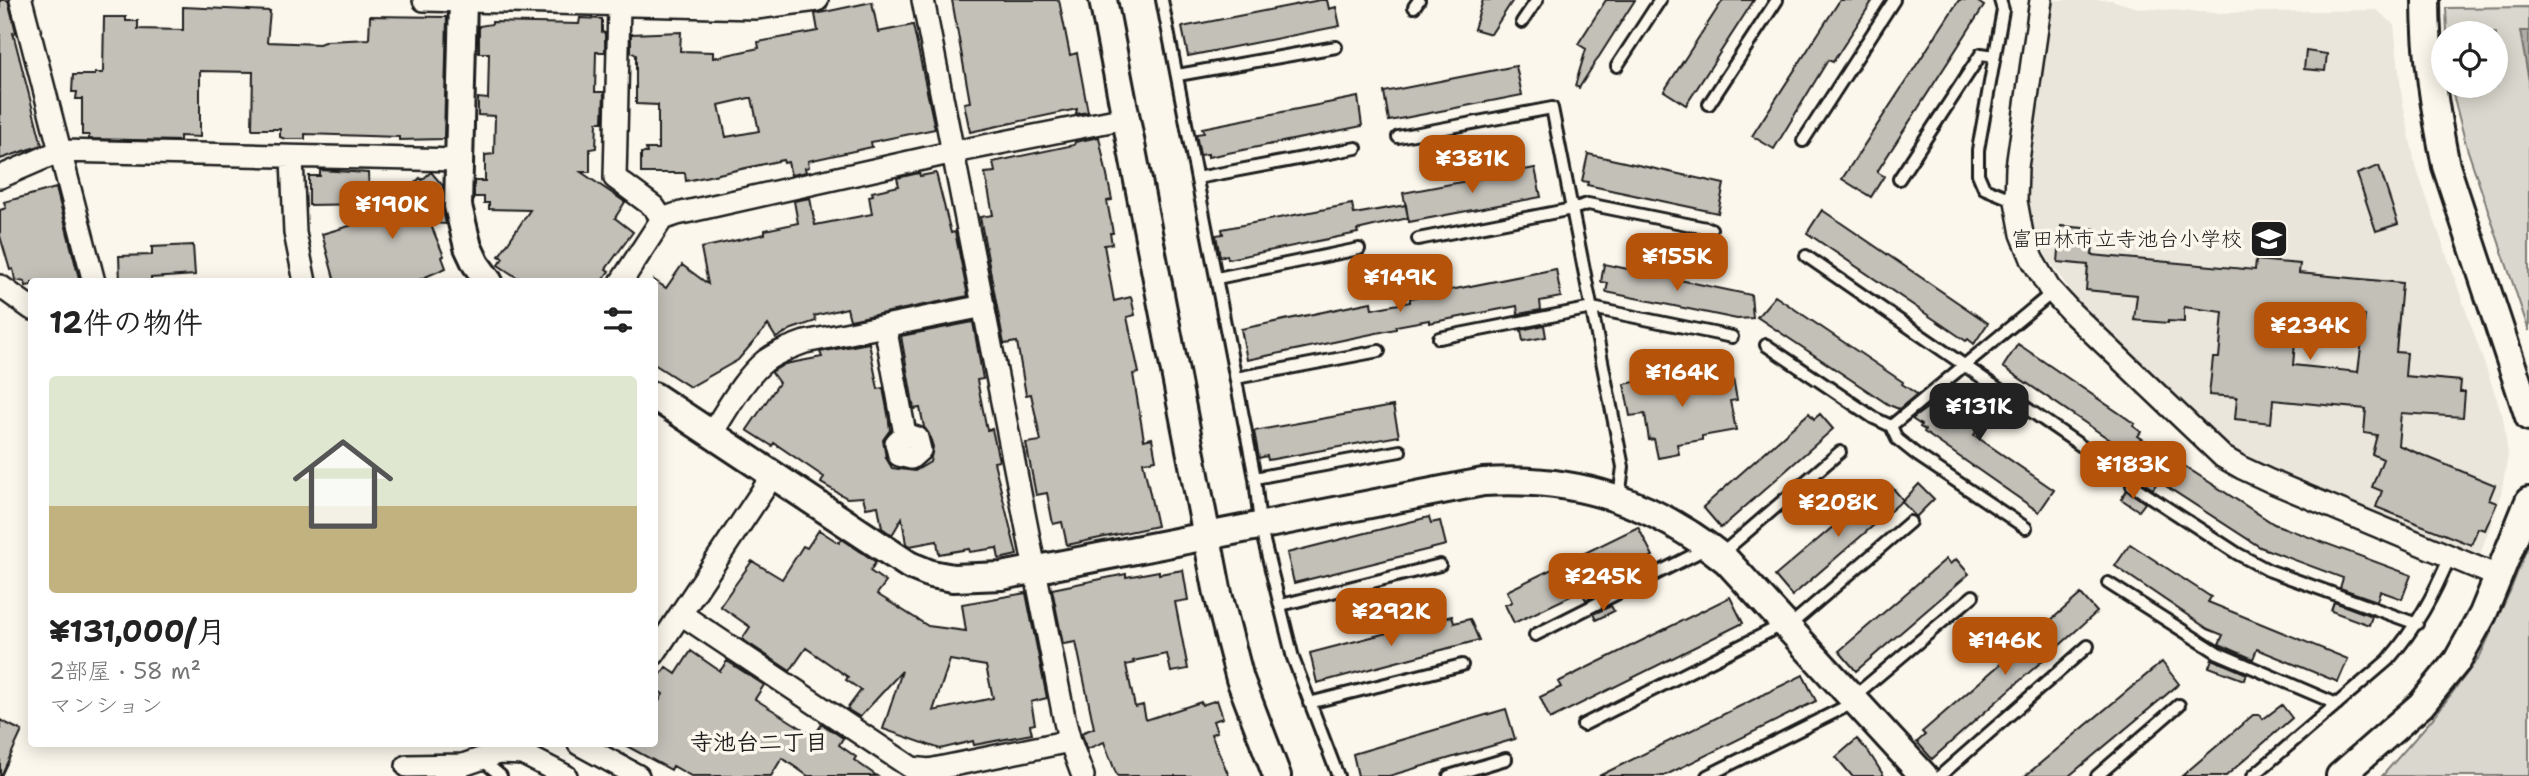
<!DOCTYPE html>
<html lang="ja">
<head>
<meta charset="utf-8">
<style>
	:root { --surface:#fff; --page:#f6f6f6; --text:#222; --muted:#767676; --line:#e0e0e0; --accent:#b45309 }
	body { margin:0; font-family:"Shantell Sans","Klee One",sans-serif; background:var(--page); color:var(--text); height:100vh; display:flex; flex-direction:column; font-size:26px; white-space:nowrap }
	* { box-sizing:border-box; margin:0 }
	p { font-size:23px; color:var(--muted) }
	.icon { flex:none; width:38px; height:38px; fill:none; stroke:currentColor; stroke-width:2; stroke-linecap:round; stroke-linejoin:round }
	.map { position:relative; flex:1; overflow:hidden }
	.details { position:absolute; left:28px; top:278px; width:630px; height:469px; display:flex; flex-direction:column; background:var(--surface); border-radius:7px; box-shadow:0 4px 18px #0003 }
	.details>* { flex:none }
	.fabs { position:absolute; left:2431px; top:21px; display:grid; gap:14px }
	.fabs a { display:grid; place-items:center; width:77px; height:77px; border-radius:50%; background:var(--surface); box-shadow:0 4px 18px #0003; font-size:35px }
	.price { position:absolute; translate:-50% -60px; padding:0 16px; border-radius:14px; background:var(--accent); color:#fff; font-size:23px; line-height:46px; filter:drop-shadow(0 2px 4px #0008) }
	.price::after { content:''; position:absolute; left:50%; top:42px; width:21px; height:16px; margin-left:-10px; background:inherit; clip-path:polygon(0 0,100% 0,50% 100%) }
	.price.current { background:#222; color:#fff }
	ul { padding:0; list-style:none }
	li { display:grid; align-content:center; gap:14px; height:371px; padding:0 21px }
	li+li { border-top:2px solid var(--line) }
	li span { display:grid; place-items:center; height:217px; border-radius:7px; color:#555 }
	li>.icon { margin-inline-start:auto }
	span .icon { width:126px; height:126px; fill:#fffc; stroke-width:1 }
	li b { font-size:30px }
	h2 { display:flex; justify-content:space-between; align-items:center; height:84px; padding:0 21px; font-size:30px }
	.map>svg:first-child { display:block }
</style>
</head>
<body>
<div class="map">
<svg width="2529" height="776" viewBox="0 0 2529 776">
	<rect width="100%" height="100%" fill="#fbf7ec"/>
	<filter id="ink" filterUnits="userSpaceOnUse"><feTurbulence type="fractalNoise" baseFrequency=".0143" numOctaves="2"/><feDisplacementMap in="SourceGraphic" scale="14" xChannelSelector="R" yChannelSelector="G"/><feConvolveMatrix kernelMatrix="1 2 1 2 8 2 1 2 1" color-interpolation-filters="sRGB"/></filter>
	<g filter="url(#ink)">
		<!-- built -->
		<path fill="#eae6dc" d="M2051 0H2111L2138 8 2215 13 2377 10 2394 25 2402 98 2415 164 2503 417 2508 455 2500 499 2480 554 2245 459 2194 418 2076 299 2048 259 2033 228 2025 187Z"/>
		<!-- green -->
		<path fill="#dad7ce" stroke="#7b7a75" stroke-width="2" d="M2529 7V331L2467 148 2451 87 2496 86V33H2447L2446 8Z
			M2529 543V776H2382L2433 718 2480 656 2510 591Z"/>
		<!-- water -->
		<path fill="#afaca5" stroke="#74726e" stroke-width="2" d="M2520 31H2529V81Z"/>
		<!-- building -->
		<path fill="#c3c0b8" stroke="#1c1c1c" stroke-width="2" fill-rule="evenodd" d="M0 0H8L16 32 13 33 42 145 0 159Z
			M952 0H1059L1070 55 1077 53 1088 112 1076 114 1077 109 970 132 964 103 970 102Z
			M1320 0H1327L1329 9 1336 7 1340 26 1188 56 1182 27Z
			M1483 0H1513L1491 34 1474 29Z
			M1606 0H1635L1579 88 1575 86 1586 49 1578 44Z
			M1723 0H1754L1686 105 1664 91Z
			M1840 0H1873L1833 62 1828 60 1774 149 1752 136Z
			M1959 0H1975L1984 6 1877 172 1884 176 1871 197 1842 179Z
			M872 2 878 32 913 25 935 129 871 142 872 147 808 161 809 167 805 168 806 172 791 175 788 162 784 163 783 160 686 181 685 173H641V153H647L646 149H658V105L636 104V55L631 52V34L681 32 680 51 713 52V58L759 48 758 42 818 31 815 14ZM749 98H752L759 131 726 137 719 105Z
			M183 7 270 11 267 42 319 44 327 41 369 39 370 16 447 17 444 139 399 140V137L305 134V139H285L280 137V129H252L253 72 200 71V137L180 136V141L89 139V135H82V99H76L77 92H72L73 75H95V73H103L104 17H126V21H138V29L183 30Z
			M580 18 602 19V32L605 33V52H596L595 92H604L603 122H597L596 148 590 149V172H581L625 202 615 218 633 232 606 269 609 271 601 282H524L498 265 503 258 499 256 530 210 489 209V203H484V197H474V181H485V155L494 154 495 116 478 115V98L488 99 489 53H479V26L492 24V22L579 24Z
			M2306 51 2327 54 2325 71 2304 69Z
			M1516 66 1522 95 1389 121 1384 92Z
			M1358 97 1362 126 1208 157V154L1200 155 1196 134 1204 133 1202 128Z
			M1099 137 1112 200 1107 201 1113 233H1110L1112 244 1104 245 1114 301 1131 297 1135 315 1127 317 1139 373 1133 374 1144 440 1152 438 1156 460 1143 462 1157 526 1067 545 1062 522 1053 524 1047 493 1036 495 1026 443 1041 441 1031 394 1026 395 1017 342 1004 344 980 217 993 215 985 173 995 172 993 162 1074 145 1075 142Z
			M1588 154 1724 184 1718 213 1587 185 1588 182 1582 181Z
			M2379 166 2398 224 2376 231 2357 174Z
			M1535 168 1541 197 1409 222 1403 193Z
			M320 170 368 173 370 204 309 205V176H320Z
			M431 172 443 186 442 206 446 224 430 223 444 256 442 257 446 268 414 282H335L322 234 421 205 393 204 420 178 422 180Z
			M919 173 920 176 936 173 951 233 955 232 968 296 850 320 847 308 814 316 816 321 792 329 776 338 768 325 738 360 690 387 654 364V280L666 288 682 265 708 284 701 248 765 234V230L798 223 794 201 810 198 815 225 872 214 869 196 873 195 872 192 899 186 897 178Z
			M56 188 80 282H32V285L26 286 25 282 15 280 13 269 10 270 0 236V210L6 208 4 202Z
			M1352 204 1354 214 1406 205 1408 218 1357 230 1358 233 1228 259 1227 255 1220 257 1216 235 1223 234 1222 229Z
			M1822 210 1988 323 1974 344 1968 339 1966 341 1807 233Z
			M2061 226 2095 229 2092 255 2255 270 2256 260 2300 264 2299 273 2402 283 2396 352 2407 353 2405 376 2461 381 2460 392H2465L2463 417 2401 413 2398 445 2495 485 2489 500 2497 503 2485 530 2478 528 2471 545 2376 507 2382 491 2372 487 2383 459 2372 454 2377 435 2364 433 2366 409 2273 400 2271 423 2235 419 2237 397 2209 395 2213 358H2219L2223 312 2184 307V322L2168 321V323L2134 320 2137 295 2086 290 2088 265 2058 262ZM2298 309 2365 315 2358 372 2293 365Z
			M193 245 195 275 151 278V282H120L119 256 152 255V247Z
			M1604 264 1751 295 1753 318 1737 319 1606 292 1608 283 1601 282Z
			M1556 269 1561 297 1540 301 1541 310 1518 314 1517 306 1429 323V320L1396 326V329L1247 360 1241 329 1371 302 1372 309 1410 302V298Z
			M1775 296 1903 382 1902 384 1917 394 1899 409 1889 405 1757 317Z
			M973 322 983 379 977 380 987 430 992 429 999 461 994 462 1017 555 999 559 997 548 970 552 969 549 939 554 937 541 910 546 906 544 902 518 892 535 882 528 878 506 866 508 863 497 847 498 821 483 824 477 774 443 772 446 747 430 779 383 772 373 773 371 785 364 822 357 820 352 869 343 878 389 883 388 888 414 890 430 883 440 886 458 892 468 915 471 930 462 933 447 929 434 924 427 920 408 914 409 901 336Z
			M1544 325 1546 337 1523 341 1521 330Z
			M2018 344 2135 424 2133 426 2141 432 2138 436 2274 524 2411 575 2402 599 2380 591 2377 601 2340 588 2343 578 2260 547 2158 481 2153 489 2135 478 2144 463 2003 367Z
			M1690 372 1692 385 1733 378 1737 400 1730 401 1736 430 1702 436V440L1677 444 1679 454 1658 458 1654 439 1649 440 1645 414 1630 416 1624 384Z
			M1975 385 1998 399 1974 435 2054 490 2039 512 1924 432 1925 430 1920 427 1921 425 1912 419 1953 389 1964 403Z
			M1393 406 1399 436 1268 460 1267 456 1259 458 1254 431Z
			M1809 413 1814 419 1820 414 1833 429 1721 528 1703 507Z
			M1919 484 1934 499 1916 517 1902 502Z
			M1882 485 1886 489 1891 486 1903 500 1792 596 1775 576Z
			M2127 490 2145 503 2139 511 2121 499Z
			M1429 517 1431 523 1440 521 1446 545 1294 583 1287 553Z
			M1638 527 1653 556 1599 582 1603 592 1586 600 1581 591 1514 623 1505 605 1512 602 1507 591Z
			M819 530 839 543 842 539 876 562 870 571 886 582 877 594 928 626 966 631 962 604 1026 593 1047 698 1031 702 1035 724 1030 725 1032 734 974 745 973 741 940 749 883 729 902 671 860 717 847 709 861 690 846 680 848 677 806 648 790 671 742 639 750 627 720 606 752 561 782 579 803 546 807 548ZM950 660 986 666 993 698 933 711Z
			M2130 544 2211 597 2208 602 2348 659 2338 682 2257 649 2253 659 2219 644 2223 635 2208 629 2115 566Z
			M1946 559 1950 564 1956 559 1969 574 1856 671 1839 651Z
			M1183 570 1188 600 1175 602 1188 669 1171 672 1167 654 1133 661 1134 663 1126 665 1135 707 1143 705 1146 720 1201 702 1202 705 1217 700 1223 718 1213 721 1217 732 1211 734 1229 776H1117L1104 742 1087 749 1083 737 1081 733 1094 728 1076 642 1063 644 1052 589 1126 574V577L1159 571V574Z
			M2081 594 2097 612 1932 759 1917 742 1925 735 1922 732Z
			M1730 597 1743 623 1550 719 1540 697 1561 687 1558 682Z
			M2334 602 2372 616 2369 625 2331 611Z
			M1611 606 1614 611 1596 620 1593 614Z
			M1452 616 1454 623 1470 619 1479 640 1317 683 1310 653Z
			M691 651 720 671 727 661 764 685 755 699 814 736 822 724 843 738 839 745 856 757 854 760 877 776H808L782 758 771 776H691L673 766 671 770 623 744H654V710L663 694 654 688V684L666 667 676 674Z
			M2212 659 2247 674 2244 680 2209 667Z
			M2162 662 2179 684 2069 776H2025Z
			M1803 675 1816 701 1664 776H1599Z
			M2282 705 2292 718 2226 776H2182L2253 715H2260L2263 719Z
			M1506 709 1515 739 1389 776H1358L1353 754Z
			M0 720 22 731 1 776H0Z
			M1857 739 1868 751 1884 776H1852L1836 757Z"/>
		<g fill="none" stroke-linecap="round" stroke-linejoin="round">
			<!-- service casing -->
			<g stroke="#1c1c1c" stroke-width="16">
				<path id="service" d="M1162 0 1255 478 1260 525 1293 658 1338 776
					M2000 0 2003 10 1978 150V174L1984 188 2016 201
					M1414 7 1419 0
					M1522 22 1537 0
					M1617 66 1660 0
					M1178 75 1336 47
					M1709 104 1777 0
					M1398 137 1552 108 1623 467 1619 498
					M1803 141 1894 0
					M1197 178 1356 148
					M1899 179 1981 54 1995 56
					M1418 239 1572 209 1588 204 1711 229
					M1806 256 2106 463
					M1217 278 1359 249
					M1439 338 1592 308 1732 337
					M1766 345 1874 418 1891 426 1897 439 1917 455 2026 528
					M1236 378 1379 351
					M1891 426 2053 292
					M1255 478 1400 451
					M2132 485 2238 554 2268 570 2417 624
					M1720 555 1840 452
					M2108 583 2218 653 2337 704
					M1281 605 1440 565
					M1788 627 1910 522
					M1535 635 1707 548
					M1852 698 1973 596
					M1309 703 1462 665
					M1583 725 1784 624
					M481 759 501 776
					M1449 776 1506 759
					M1707 776 1855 702
					M1940 776 2088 646
					M2097 776 2179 705
					M2253 776 2388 660C2416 628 2434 595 2450 556"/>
			</g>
			<!-- minor casing -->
			<g stroke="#1c1c1c" stroke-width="26">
				<path id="minor" d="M21 0 94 282
					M424 0 756 8 817 0
					M923 0 1065 722 1070 741 1083 776
					M2041 0 2017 167 2016 201 2022 234 2032 259 2049 288 2072 313 2223 457 2242 468 2270 481 2497 576
					M619 5 615 178 654 207 662 219
					M292 157 295 233 305 282
					M0 177 60 151 459 160
					M621 282 662 219 677 214 954 152 1126 118
					M0 286 32 309
					M885 326 905 434
					M711 434C727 410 743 379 765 361 777 352 791 347 805 342L984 306
					M905 434 917 438 920 450 911 458 899 455 896 443Z
					M681 614 912 768 929 770 1070 741
					M654 654 773 475
					M579 744 638 776
					M407 766 463 765 498 753 523 754 566 776"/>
			</g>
			<!-- tertiary casing -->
			<g stroke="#1c1c1c" stroke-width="32">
				<path id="tertiary" d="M463 0 458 206 468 247 476 264 489 282
					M1103 0 1218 594 1240 679 1277 776
					M2426 0C2426 56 2435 111 2446 166L2529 417
					M654 396 909 565 931 574 953 578 1002 576 1483 482C1577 476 1654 502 1727 561L1924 776
					M2340 776 2421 705 2457 661 2483 614 2529 501"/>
			</g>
			<!-- service -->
			<use href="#service" stroke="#fbf7ec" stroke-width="10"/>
			<!-- minor -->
			<use href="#minor" stroke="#fbf7ec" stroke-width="21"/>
			<!-- tertiary -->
			<use href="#tertiary" stroke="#fbf7ec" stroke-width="26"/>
		</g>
	</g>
	<!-- icons -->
	<defs>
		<g id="school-square" transform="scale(2.0125)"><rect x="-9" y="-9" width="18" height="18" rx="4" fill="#1c1c1c" stroke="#fbf7ec"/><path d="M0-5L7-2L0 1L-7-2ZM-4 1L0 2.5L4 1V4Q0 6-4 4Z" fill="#fff"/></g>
	</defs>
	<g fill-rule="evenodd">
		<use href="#school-square" x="2269" y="239"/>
	</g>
	<g text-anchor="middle" stroke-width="7" stroke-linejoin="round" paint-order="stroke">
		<!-- poi labels -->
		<g font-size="21" fill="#1c1c1c" stroke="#fbf7ec" text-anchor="end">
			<text x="2242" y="246">富田林市立寺池台小学校</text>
		</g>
		<!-- neighbourhood labels -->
		<g font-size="23" font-weight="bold" fill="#1c1c1c" stroke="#fbf7ec">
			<text x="759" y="750">寺池台二丁目</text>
		</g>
	</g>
</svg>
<div class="fabs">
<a><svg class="icon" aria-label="locate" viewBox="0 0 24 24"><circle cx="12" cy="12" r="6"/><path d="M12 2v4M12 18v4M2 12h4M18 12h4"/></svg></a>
</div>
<b class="price" style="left:1472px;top:195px">¥381K</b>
<b class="price" style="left:392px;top:241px">¥190K</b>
<b class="price" style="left:1677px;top:293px">¥155K</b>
<b class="price" style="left:1400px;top:314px">¥149K</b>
<b class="price" style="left:2310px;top:362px">¥234K</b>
<b class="price" style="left:1682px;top:409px">¥164K</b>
<b class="price current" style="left:1979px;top:443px">¥131K</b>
<b class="price" style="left:2133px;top:501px">¥183K</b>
<b class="price" style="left:1838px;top:539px">¥208K</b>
<b class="price" style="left:1603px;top:613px">¥245K</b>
<b class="price" style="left:1391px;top:648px">¥292K</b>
<b class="price" style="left:2005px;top:677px">¥146K</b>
<section class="details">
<h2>12件の物件<svg class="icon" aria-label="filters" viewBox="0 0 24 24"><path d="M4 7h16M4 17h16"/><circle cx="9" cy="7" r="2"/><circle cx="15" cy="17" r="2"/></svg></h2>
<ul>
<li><span style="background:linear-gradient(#dfe7d0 60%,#c2b280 0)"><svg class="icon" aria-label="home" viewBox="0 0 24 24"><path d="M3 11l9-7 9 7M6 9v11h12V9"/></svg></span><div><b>¥131,000/月</b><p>2部屋 · 58 m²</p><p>マンション</p></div></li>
</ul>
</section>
</div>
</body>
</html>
